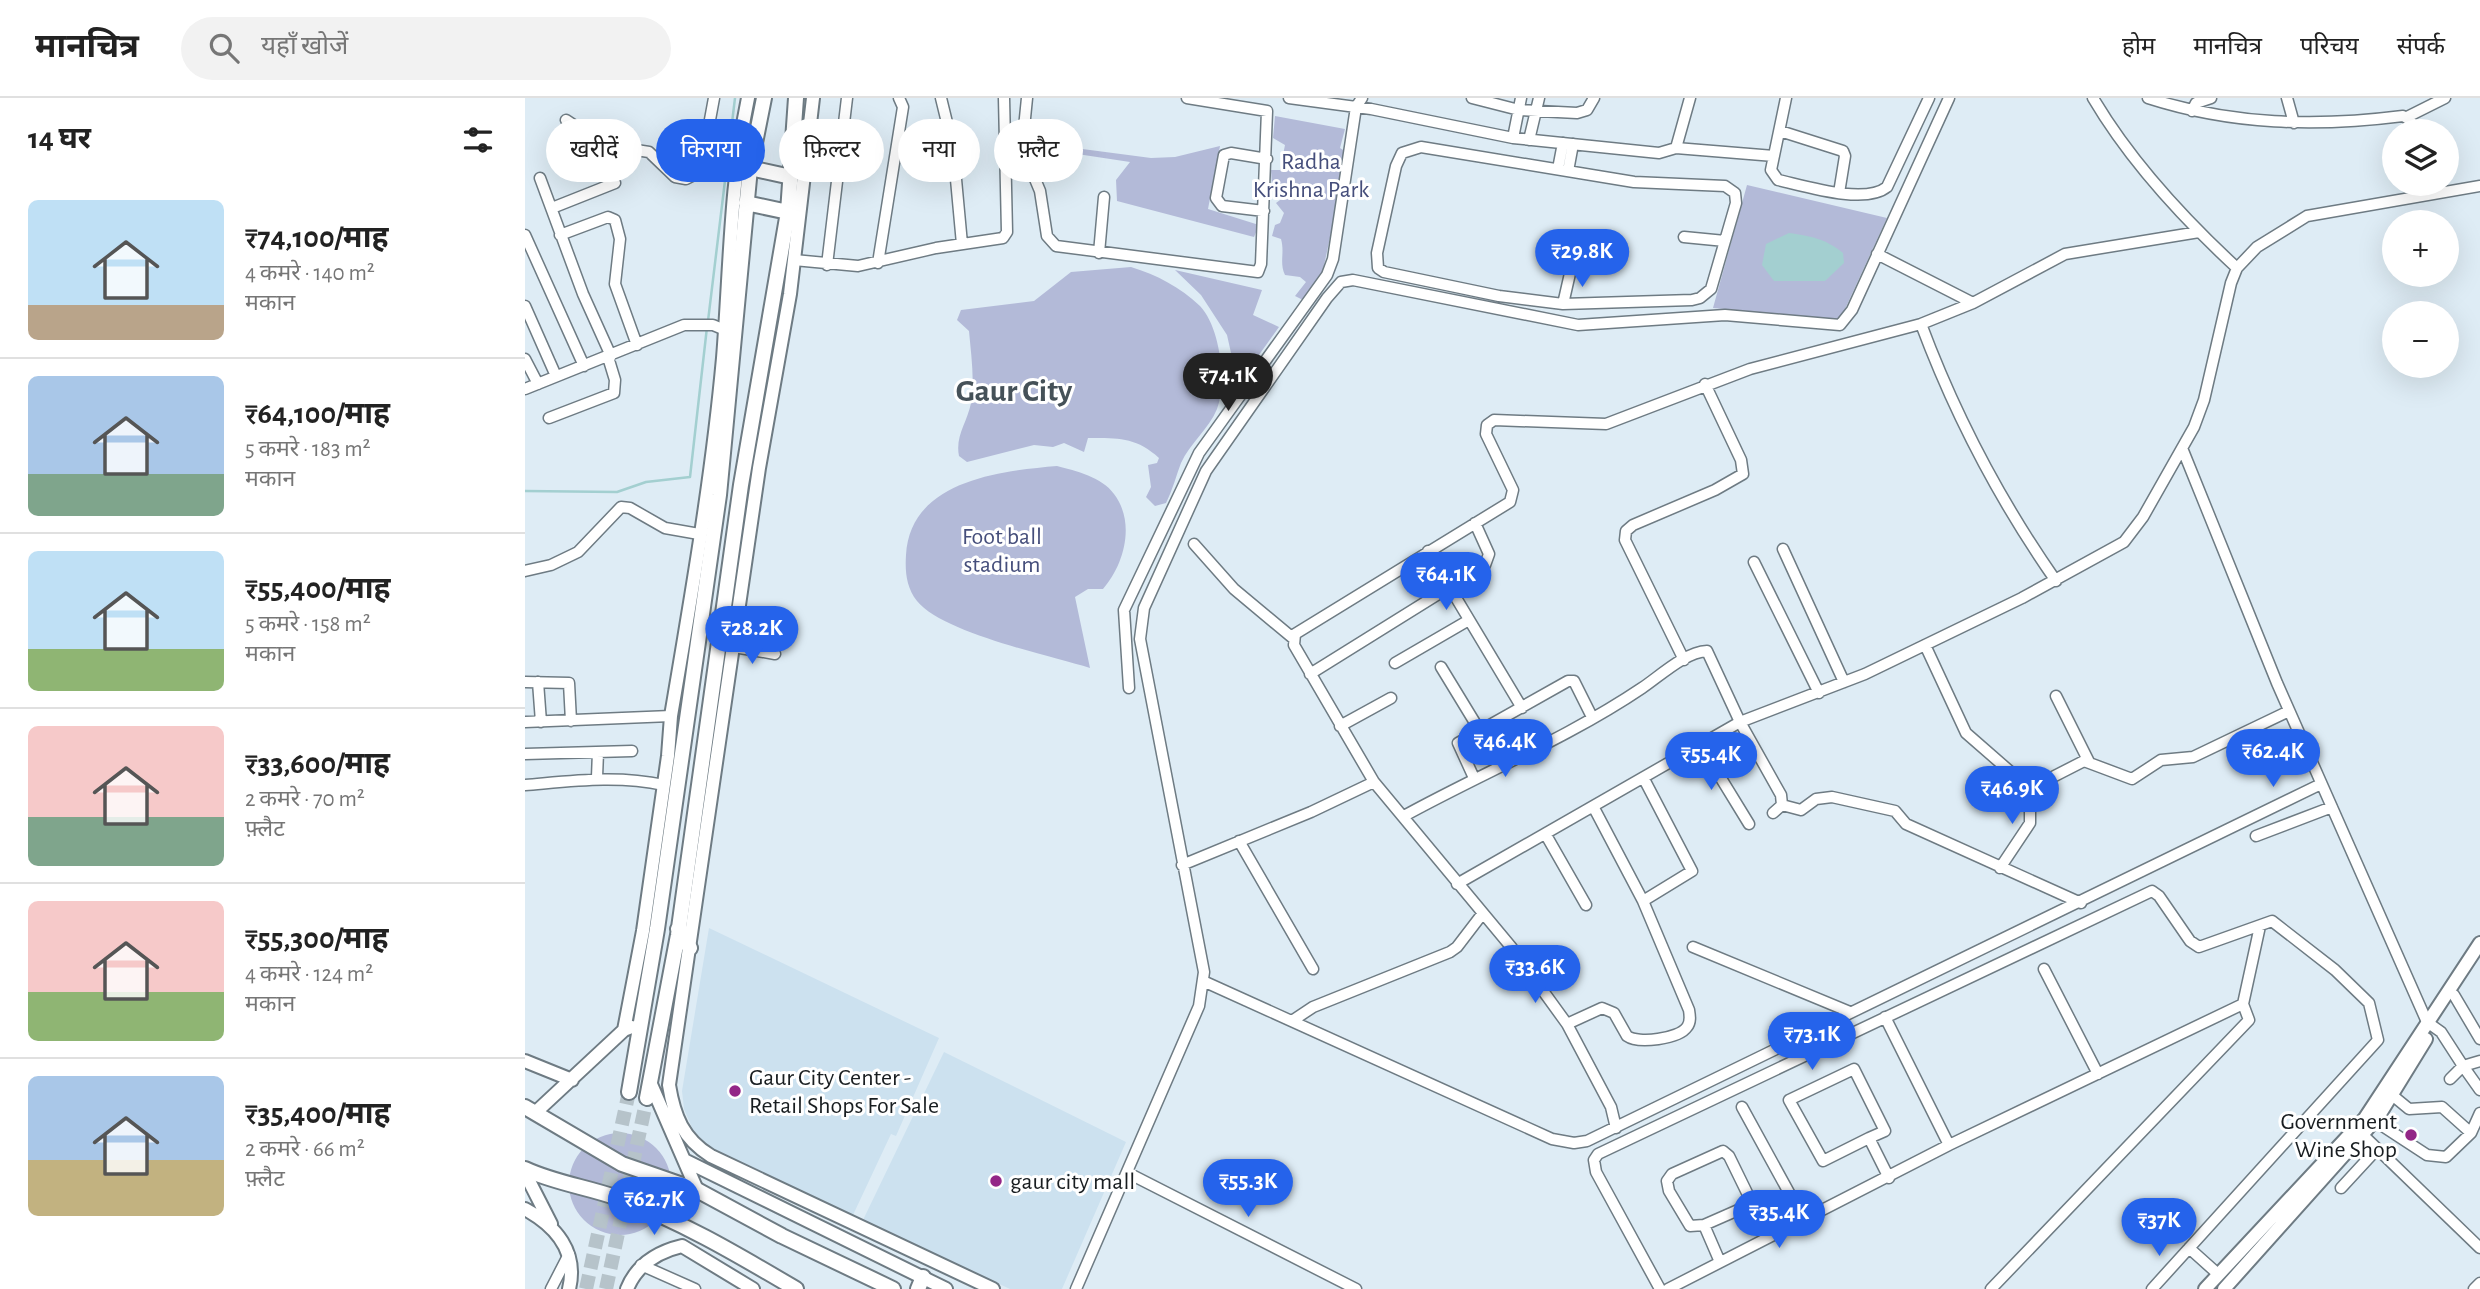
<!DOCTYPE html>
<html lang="hi">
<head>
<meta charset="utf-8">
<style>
	:root { --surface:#fff; --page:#f2f2f2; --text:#222; --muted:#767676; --line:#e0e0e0; --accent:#2563eb }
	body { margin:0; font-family:"Alegreya Sans","Noto Sans Devanagari",sans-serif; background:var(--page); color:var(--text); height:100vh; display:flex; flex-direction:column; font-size:26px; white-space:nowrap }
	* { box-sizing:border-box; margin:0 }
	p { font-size:23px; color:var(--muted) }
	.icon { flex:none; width:38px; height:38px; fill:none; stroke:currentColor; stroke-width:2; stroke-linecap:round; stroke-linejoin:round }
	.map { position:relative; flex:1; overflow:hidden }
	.side { display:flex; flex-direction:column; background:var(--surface); width:525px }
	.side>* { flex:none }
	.banner { position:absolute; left:21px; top:21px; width:665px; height:63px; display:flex; gap:14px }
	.buttons { position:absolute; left:1857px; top:21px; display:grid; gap:14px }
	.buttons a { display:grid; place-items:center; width:77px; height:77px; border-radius:50%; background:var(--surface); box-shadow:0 7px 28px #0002; font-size:35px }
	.price { position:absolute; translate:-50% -60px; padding:0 16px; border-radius:24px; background:var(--accent); color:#fff; font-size:23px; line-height:46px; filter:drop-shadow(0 2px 4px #0008) }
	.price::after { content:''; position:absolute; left:50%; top:42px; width:21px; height:16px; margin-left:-10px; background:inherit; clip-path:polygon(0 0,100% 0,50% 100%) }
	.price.active { background:#222; color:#fff }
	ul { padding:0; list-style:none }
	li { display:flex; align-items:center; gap:21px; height:175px; padding:0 28px }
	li+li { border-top:2px solid var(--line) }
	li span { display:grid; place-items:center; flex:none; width:196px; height:140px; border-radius:10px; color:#555 }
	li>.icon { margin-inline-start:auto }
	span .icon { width:84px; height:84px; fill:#fffc; stroke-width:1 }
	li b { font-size:30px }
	h2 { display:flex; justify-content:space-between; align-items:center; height:84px; padding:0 28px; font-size:30px }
	.tag { padding:0 24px; border-radius:32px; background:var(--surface); box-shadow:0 7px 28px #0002; font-size:24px; line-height:63px }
	.tag.active { background:var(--accent); color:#fff }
	header { display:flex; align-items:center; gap:42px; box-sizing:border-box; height:98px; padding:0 35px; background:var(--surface); border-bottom:2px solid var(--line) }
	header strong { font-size:33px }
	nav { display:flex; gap:38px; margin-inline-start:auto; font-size:24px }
	.search { width:490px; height:63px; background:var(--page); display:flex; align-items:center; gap:18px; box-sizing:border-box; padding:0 24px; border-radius:38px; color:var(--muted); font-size:26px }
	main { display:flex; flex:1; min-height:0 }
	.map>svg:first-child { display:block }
</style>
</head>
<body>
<header>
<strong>मानचित्र</strong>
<div class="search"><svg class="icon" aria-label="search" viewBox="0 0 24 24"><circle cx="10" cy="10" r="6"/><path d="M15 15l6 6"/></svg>यहाँ खोजें</div>
<nav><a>होम</a><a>मानचित्र</a><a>परिचय</a><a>संपर्क</a></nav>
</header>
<main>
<section class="side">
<h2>14 घर<svg class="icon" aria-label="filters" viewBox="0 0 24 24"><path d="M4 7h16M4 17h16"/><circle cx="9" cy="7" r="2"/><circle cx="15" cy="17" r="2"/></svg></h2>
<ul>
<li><span style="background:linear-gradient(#bfe0f5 75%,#b9a48a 0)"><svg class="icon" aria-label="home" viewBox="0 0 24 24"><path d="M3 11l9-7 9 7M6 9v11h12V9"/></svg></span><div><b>₹74,100/माह</b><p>4 कमरे · 140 m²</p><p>मकान</p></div></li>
<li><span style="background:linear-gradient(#a9c7e8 70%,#7fa58c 0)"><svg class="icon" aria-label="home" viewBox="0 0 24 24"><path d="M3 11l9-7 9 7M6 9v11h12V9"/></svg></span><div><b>₹64,100/माह</b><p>5 कमरे · 183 m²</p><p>मकान</p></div></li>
<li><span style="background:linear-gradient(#bfe0f5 70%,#8fb573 0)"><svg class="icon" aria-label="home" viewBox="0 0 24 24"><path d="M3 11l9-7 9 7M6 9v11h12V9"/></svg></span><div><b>₹55,400/माह</b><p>5 कमरे · 158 m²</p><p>मकान</p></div></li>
<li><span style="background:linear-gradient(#f6c9c9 65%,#7fa58c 0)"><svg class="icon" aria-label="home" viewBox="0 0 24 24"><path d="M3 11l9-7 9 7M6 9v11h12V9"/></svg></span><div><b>₹33,600/माह</b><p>2 कमरे · 70 m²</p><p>फ़्लैट</p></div></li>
<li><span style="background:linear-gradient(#f6c9c9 65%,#8fb573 0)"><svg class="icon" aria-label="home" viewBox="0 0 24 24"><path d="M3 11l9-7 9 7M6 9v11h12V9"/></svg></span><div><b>₹55,300/माह</b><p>4 कमरे · 124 m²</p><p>मकान</p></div></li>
<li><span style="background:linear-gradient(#a9c7e8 60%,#c2b280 0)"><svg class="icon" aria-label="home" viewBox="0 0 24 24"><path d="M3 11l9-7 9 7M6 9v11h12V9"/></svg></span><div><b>₹35,400/माह</b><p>2 कमरे · 66 m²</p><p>फ़्लैट</p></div></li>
</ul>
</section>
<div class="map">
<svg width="1955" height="1191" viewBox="0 0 1955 1191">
	<rect width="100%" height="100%" fill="#deecf5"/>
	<!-- built -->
	<path fill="#cce1ef" d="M184 830 414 940 371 1038 366 1036 328 1117 183 1049 168 1032 159 1011 157 993Z
		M419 954 601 1044 537 1191H485L338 1122Z"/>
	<!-- green -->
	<path fill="#b3bad8" d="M750 18 820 31 815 50 823 55 797 177 778 202 770 198 781 184 775 179 760 177C754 164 760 155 756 141L747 138 750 127 755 125 759 115 751 105 759 99 756 92 747 88 746 72H755L760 47 748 40Z
		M504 44 626 60 650 59 695 48 683 111 734 127 729 139 592 103 591 82 605 64 506 49Z
		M1222 87 1362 120 1315 222 1188 210Z
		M606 169C632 177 655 189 675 208 695 229 702 284 692 311 684 331 665 345 656 365 651 378 648 391 641 405L630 408 621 399 626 389 623 367 632 365 634 360C611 339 593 340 563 340L559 354 539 345 528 349 509 347 442 364 434 358C430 338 442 325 446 305 450 283 446 256 444 233L432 222 436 212 509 203 546 174Z
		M650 172 737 192 728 217 754 229 713 286 702 237 676 197Z
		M532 368C551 373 577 379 589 396 611 425 599 467 578 491H563L550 499 565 570C523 557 418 535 392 503 381 489 380 473 381 457 385 383 474 373 532 368Z
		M44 1086a51 51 0 1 1 102 0a51 51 0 1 1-102 0Z"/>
	<!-- water -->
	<path fill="#a3cfd0" d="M1264 135C1286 138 1301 141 1318 155L1319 165 1300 183H1249L1237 167 1241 146Z"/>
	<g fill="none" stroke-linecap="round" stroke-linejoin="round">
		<!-- stream -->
		<path stroke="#a3cfd0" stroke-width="2.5" d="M183 223 210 0
			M0 393 92 394 121 384 165 379 182 229"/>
		<!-- secondary-tunnel -->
		<path stroke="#b6c3ca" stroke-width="14" stroke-dasharray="14 7" stroke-linecap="butt" d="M61 1191 104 994
			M81 1191 122 1000"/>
		<!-- minor casing -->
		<g stroke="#6e7b83" stroke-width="13">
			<path id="minor" d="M416 0 428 49 437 146
				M502 0 497 50 515 93 522 138 531 148 733 174 736 166 742 13 662 0
				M764 0 846 11 988 40 1134 55 1151 50 1165 0
				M947 0 994 12 1052 15 1062 12 1069 0
				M1261 0 1246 72 1253 82C1280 88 1340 107 1362 89L1404 0
				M1568 0C1604 61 1660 122 1712 170
				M1623 0C1707 27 1791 29 1878 18L1885 22 1891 33
				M1762 0 1769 25
				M1667 13 1671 5 1686 0
				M1882 19 1920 0
				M41 22 79 47 124 54 150 79 161 81 169 77 177 65 189 0
				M1255 33 1318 53 1320 58 1314 95
				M988 40 996 0
				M1004 42 1014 0
				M896 49 1109 84 1200 88 1210 95 1211 105 1186 191 1175 200 1167 202 1038 206 974 198 859 174 853 170 852 155 871 68 877 55Z
				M1151 50 1249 58
				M1033 71 1038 45
				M44 72 71 61 86 48
				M1043 73 1048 46
				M15 80 58 196 86 258
				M27 110 90 85
				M739 113 697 108 691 100 699 57 706 55 742 61
				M0 137 59 268
				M35 137 83 119 90 122 95 141 90 186 112 247
				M1159 139 1200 143
				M574 155 579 99
				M1352 156 1448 205
				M269 162 333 168 411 150 478 140 482 134 479 0
				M353 165 378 9 374 0
				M302 167 322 0
				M1038 206 1046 171
				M0 208 31 278
				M1396 226C1430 317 1475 403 1531 483
				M0 261 13 286
				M0 291 159 227H188L200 232
				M24 320 89 295 90 282 83 259
				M1657 350 1752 585 1902 924 1916 934 1938 968 1955 963
				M669 446 709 491 769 541
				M1258 451 1319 584
				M903 453 997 610
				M1229 464 1294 595
				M0 473 26 467 53 454 96 409 105 410 140 430 174 436
				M1400 547 1441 635 1496 683 1514 686 1559 663 1607 681 1636 662 1668 659 1764 613
				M209 549 250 556
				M1159 562 1100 442 1101 433 1108 427 1190 392 1218 376 1216 362 1180 286
				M870 565 944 522
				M916 569 955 633
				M785 576 960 467 964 456 950 425
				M0 584 44 585 46 623
				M13 584 16 624
				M604 590 599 512 674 355 802 177 808 161 831 9 837 0
				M1531 598 1564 664
				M0 624 146 618
				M815 628 866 600
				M1175 646 1224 726
				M0 656 107 653
				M72 679 73 654
				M949 680 933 645 1043 583H1049L1067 619
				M0 687C48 683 92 677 139 687
				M1257 707 1276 712 1291 701 1307 699 1370 713 1381 726 1556 805
				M879 718C957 675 1043 640 1117 590 1135 578 1160 554 1182 553L1215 624 1256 697 1257 707 1248 715
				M1021 737 1061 807
				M1731 738 1807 709
				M714 743 788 871
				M657 767 786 714 849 684
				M1475 770 1505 725V686
				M932 786 1215 624 1340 576 1497 500 1599 444 1618 419 1669 329 1679 302 1706 185 1712 170 1732 149 1782 118 1955 88
				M1118 803 1167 773 1119 681
				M1168 849 1325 914
				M1519 871 1573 976
				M678 883 1027 1041 1049 1045 1062 1043 1796 686
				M1929 897 1955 941
				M1360 919 1424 1047
				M767 923 788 909 925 854 932 849 958 815
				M1042 926 1077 910 1089 915 1102 938C1113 946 1154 941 1162 929 1166 924 1165 918 1164 912L1118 803 1069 710
				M1925 981 1938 968 1955 992
				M1867 997 1884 1011 1917 1009 1946 1035
				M1217 1009 1279 1122
				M1850 1023 1902 1057 1921 1059 1946 1035 1955 1015
				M1091 1030 1086 1009 1042 926 987 850 849 684 769 547 770 536 985 404 988 392 961 336 962 327 969 322 1081 326 1225 271 1396 226 1448 205 1540 156 1674 134
				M1838 1037 1955 1150
				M1344 1040 1298 1063 1264 1002 1329 971 1360 1033 1344 1040 1364 1080
				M1198 1053 1204 1058 1226 1103 1220 1109 1179 1127 1165 1128 1144 1093 1142 1083 1147 1076Z
				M603 1075 831 1191
				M1816 1090 1852 1051
				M1179 1127 1195 1164
				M1664 1150 1693 1176
				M116 1167 170 1191
				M26 1191 44 1156
				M551 1191 674 908 679 874 615 541 619 510 681 373 802 200 816 184 828 182 1053 227 1200 217 1315 227 1327 212 1424 0
				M1135 1191 1071 1074 1069 1062 1073 1056 1627 793 1634 798 1665 843 1674 849 1747 823 1810 872 1844 905 1853 942 1627 1191
				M1143 1191 1424 1047 1718 906 1735 828
				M1466 1191 1724 922 1718 906
				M1949 1191 1955 1185"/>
		</g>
		<!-- tertiary casing -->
		<g stroke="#6e7b83" stroke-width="16">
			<path id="tertiary" d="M288 0 265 196 234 370 144 987C149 1018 158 1041 186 1058L468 1191
				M99 932 118 833 143 658 146 618C166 500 187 380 198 260 205 173 205 86 223 0
				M0 963 47 982
				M125 984 172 1092
				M11 1014 99 932 107 929
				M159 1062 421 1191
				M0 1075 26 1126
				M0 1111C31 1128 53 1154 44 1191
				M102 1191C112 1166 132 1154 157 1148L228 1191
				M1680 1191 1840 1020 1955 845
				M1699 1191 1853 1019 1901 941"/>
		</g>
		<!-- secondary casing -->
		<g stroke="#6e7b83" stroke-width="18">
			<path id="secondary" d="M225 70 266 79
				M221 105 263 114
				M153 831 165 850
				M104 994 132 831 194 397 225 70 239 0
				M122 1000 153 837 216 387 263 114 271 0
				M0 1009 97 1066 172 1092 257 1138 368 1191
				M0 1071C30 1085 62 1089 93 1100 156 1123 213 1157 271 1191
				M393 1191 398 1179"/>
		</g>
		<!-- minor -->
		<use href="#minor" stroke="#fff" stroke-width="10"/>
		<!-- tertiary -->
		<use href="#tertiary" stroke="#fff" stroke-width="12"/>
		<!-- secondary -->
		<use href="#secondary" stroke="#fff" stroke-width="14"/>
	</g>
	<!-- markers -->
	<g fill="#932687" stroke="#fff" stroke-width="2.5">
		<circle cx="210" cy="993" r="7"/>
		<circle cx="1886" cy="1037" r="7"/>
		<circle cx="471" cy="1083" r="7"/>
	</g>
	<g text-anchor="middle" stroke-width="6" stroke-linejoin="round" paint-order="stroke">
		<!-- park labels -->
		<g font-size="24" fill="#454e7b" stroke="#fff">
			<text x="786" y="71">Radha<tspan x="786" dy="28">Krishna Park</tspan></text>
			<text x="477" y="446">Foot ball<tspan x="477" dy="28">stadium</tspan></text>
		</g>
		<!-- poi labels -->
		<g font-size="24" fill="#181d20" stroke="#fff" text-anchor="start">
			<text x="224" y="987">Gaur City Center -<tspan x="224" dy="28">Retail Shops For Sale</tspan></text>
			<text x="1872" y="1031" text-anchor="end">Government<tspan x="1872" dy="28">Wine Shop</tspan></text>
			<text x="485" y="1091">gaur city mall</text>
		</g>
		<!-- district labels -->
		<g font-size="32" font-weight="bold" fill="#455158" stroke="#fff">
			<text x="489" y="303">Gaur City</text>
		</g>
	</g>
</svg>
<div class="buttons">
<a><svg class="icon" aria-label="layers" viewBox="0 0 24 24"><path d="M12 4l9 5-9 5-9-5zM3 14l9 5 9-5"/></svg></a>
<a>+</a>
<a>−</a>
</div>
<b class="price" style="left:1057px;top:191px">₹29.8K</b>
<b class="price active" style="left:703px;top:315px">₹74.1K</b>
<b class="price" style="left:921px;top:514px">₹64.1K</b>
<b class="price" style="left:227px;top:568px">₹28.2K</b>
<b class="price" style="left:980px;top:681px">₹46.4K</b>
<b class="price" style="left:1748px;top:691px">₹62.4K</b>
<b class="price" style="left:1186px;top:694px">₹55.4K</b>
<b class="price" style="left:1487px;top:728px">₹46.9K</b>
<b class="price" style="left:1010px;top:907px">₹33.6K</b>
<b class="price" style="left:1287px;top:974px">₹73.1K</b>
<b class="price" style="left:723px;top:1121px">₹55.3K</b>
<b class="price" style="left:129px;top:1139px">₹62.7K</b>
<b class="price" style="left:1254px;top:1152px">₹35.4K</b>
<b class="price" style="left:1634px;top:1160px">₹37K</b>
<div class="banner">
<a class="tag">खरीदें</a>
<a class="tag active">किराया</a>
<a class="tag">फ़िल्टर</a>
<a class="tag">नया</a>
<a class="tag">फ़्लैट</a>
</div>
</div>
</main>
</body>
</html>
